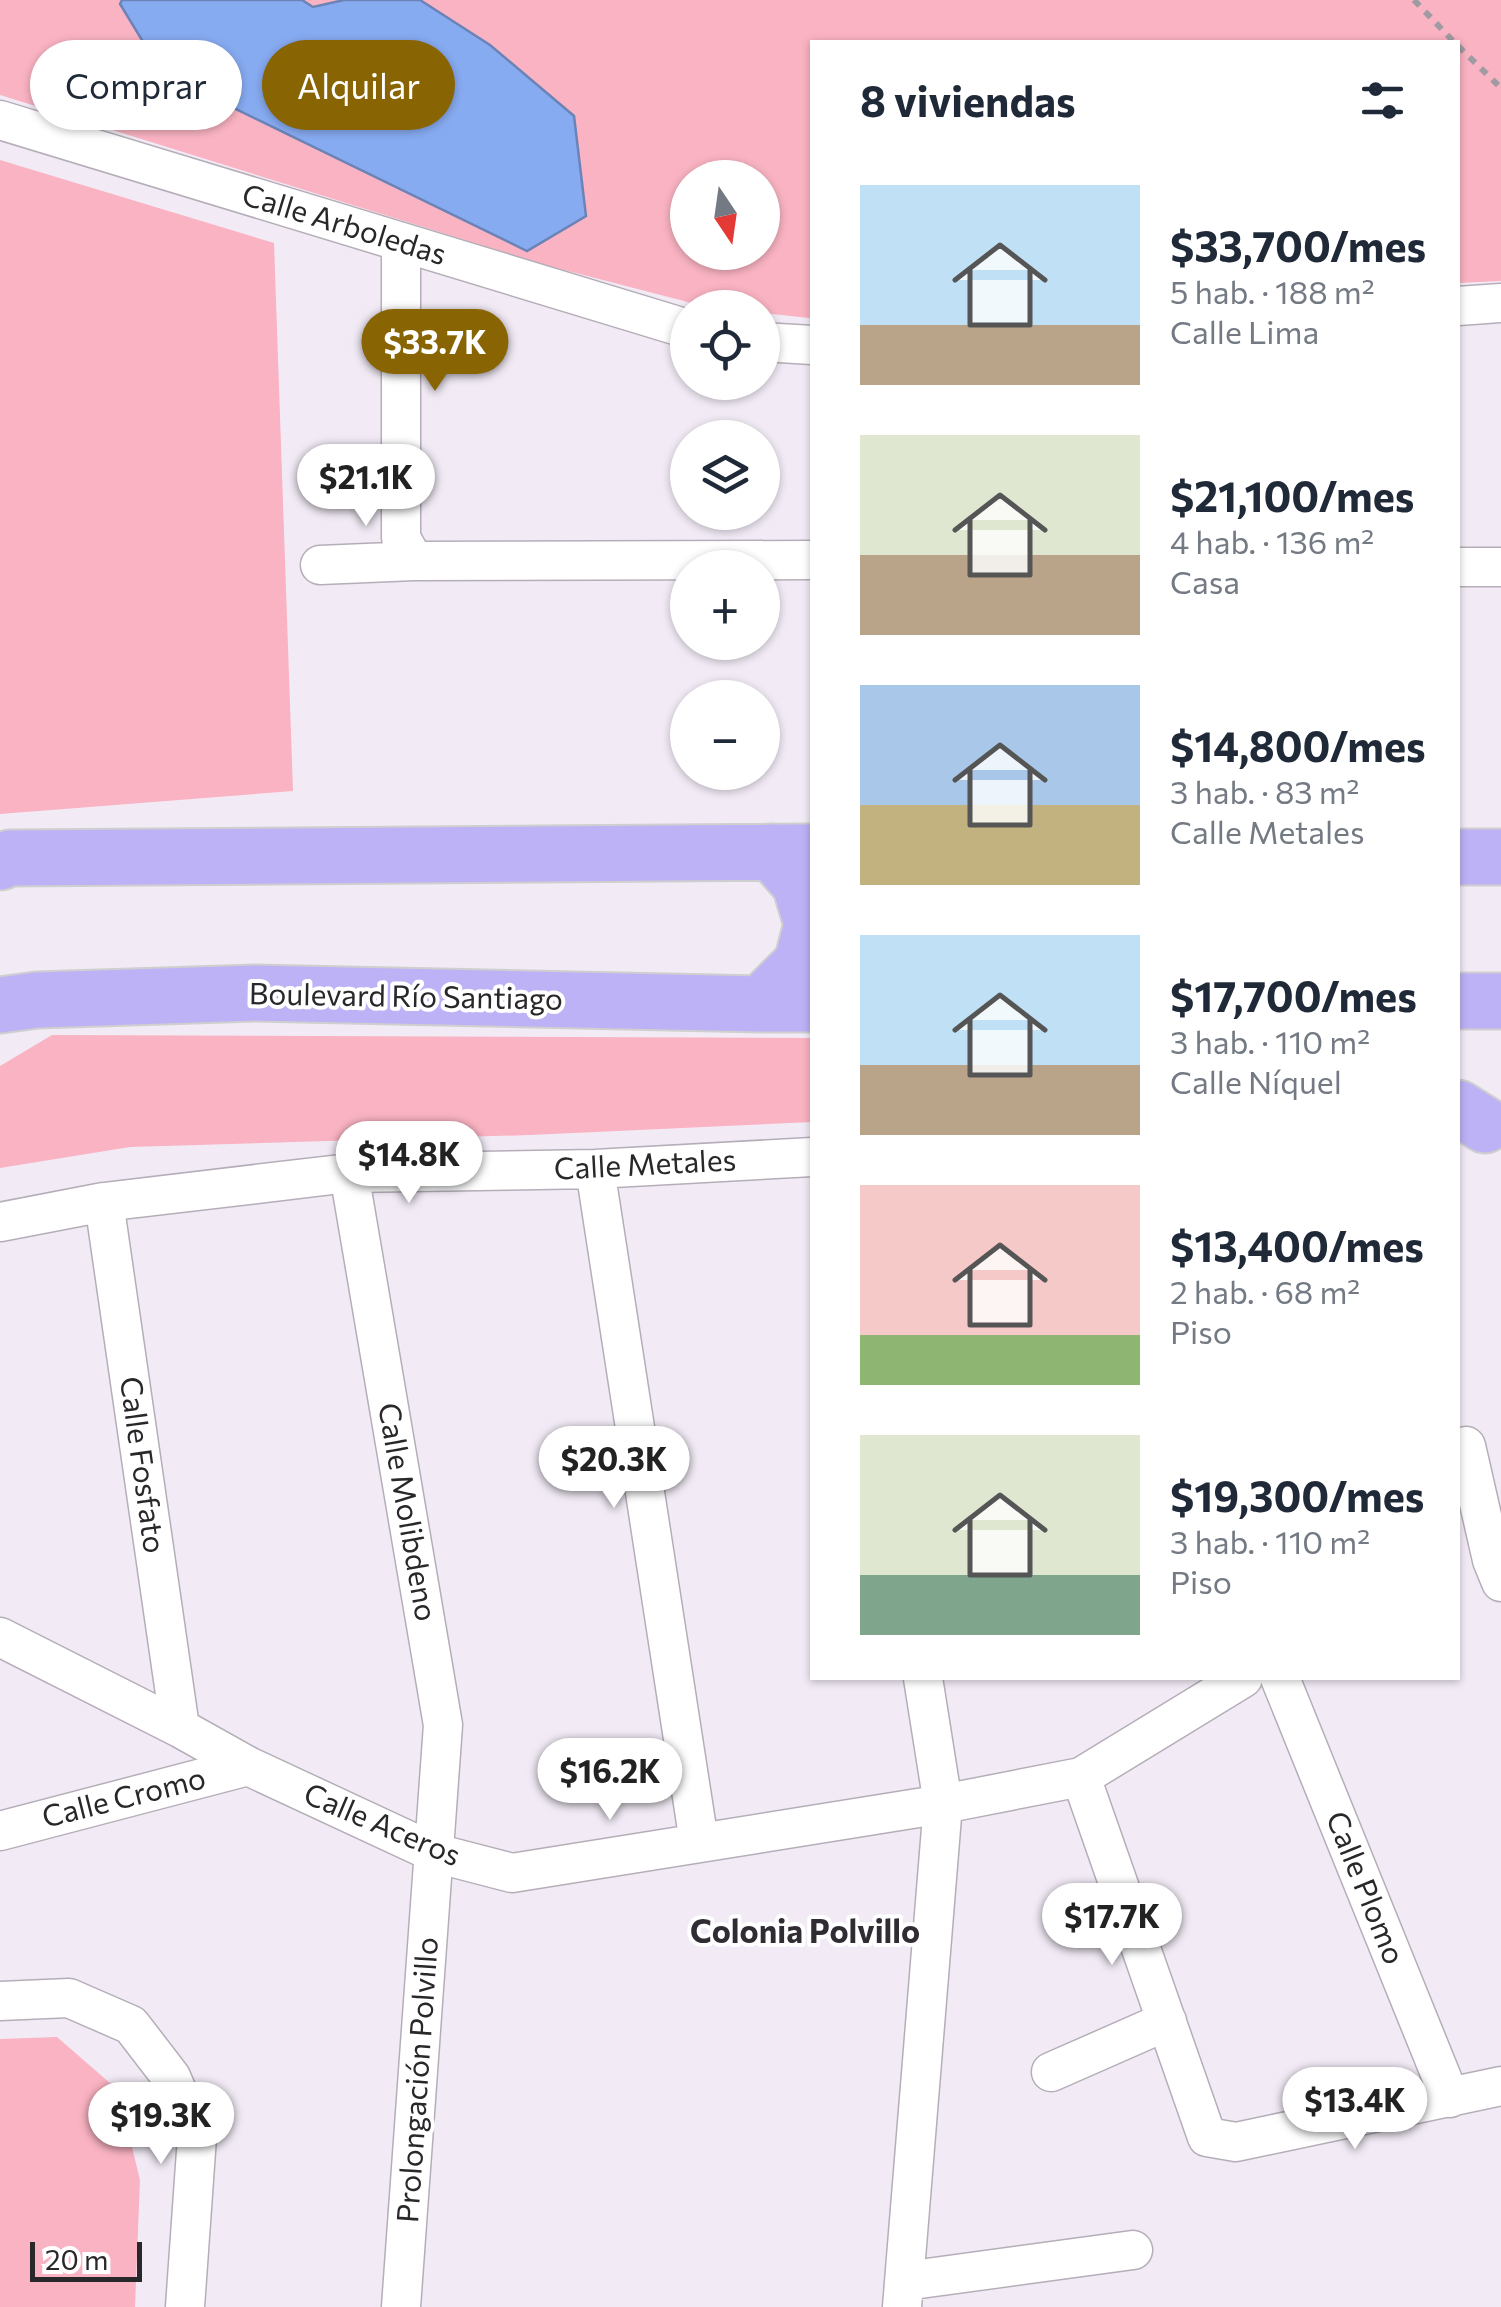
<!DOCTYPE html>
<html lang="es">
<head>
<meta charset="utf-8">
<style>
	:root { --surface:#fff; --page:#f6f6f7; --text:#1f2937; --muted:#747a83; --accent:#896402 }
	body { margin:0; font-family:Commissioner,sans-serif; background:var(--page); color:var(--text); height:100vh; display:flex; flex-direction:column; font-size:38px; white-space:nowrap }
	* { box-sizing:border-box; margin:0 }
	p { font-size:32px; color:var(--muted) }
	.icon { flex:none; width:55px; height:55px; fill:none; stroke:currentColor; stroke-width:2; stroke-linecap:round; stroke-linejoin:round }
	.map { position:relative; flex:1; overflow:hidden }
	.panel { position:absolute; left:810px; top:40px; width:650px; height:1640px; display:flex; flex-direction:column; background:var(--surface); border-radius:0px; box-shadow:0 2px 8px #0004 }
	.panel>* { flex:none }
	.banner { position:absolute; left:30px; top:40px; width:630px; height:90px; display:flex; gap:20px }
	.needle { width:65px; rotate:167deg }
	.tools { position:absolute; left:670px; top:160px; display:grid; gap:20px }
	.tools a { display:grid; place-items:center; width:110px; height:110px; border-radius:50%; background:var(--surface); box-shadow:0 2px 8px #0004; font-size:50px }
	.scale { position:absolute; left:30px; bottom:25px; width:112px; box-sizing:border-box; padding-left:10px; border:5px solid #2a272b; border-top:0; font-size:28px; line-height:35px; white-space:nowrap; color:#2a272b; -webkit-text-stroke:8px #fff; paint-order:stroke }
	.price { position:absolute; translate:-50% -85px; padding:0 22px; border-radius:35px; background:#fff; color:#222; font-size:32px; line-height:65px; filter:drop-shadow(0 2px 5px #0008) }
	.price::after { content:''; position:absolute; left:50%; top:60px; width:30px; height:22px; margin-left:-15px; background:inherit; clip-path:polygon(0 0,100% 0,50% 100%) }
	.price.selected { background:var(--accent); color:#fff }
	ul { padding:0; list-style:none }
	li { display:flex; align-items:center; gap:30px; height:250px; padding:0 50px }
	li span { display:grid; place-items:center; flex:none; width:280px; height:200px; border-radius:0px; color:#555 }
	li>.icon { margin-inline-start:auto }
	span .icon { width:120px; height:120px; fill:#fffc; stroke-width:1 }
	li b { font-size:42px }
	h2 { display:flex; justify-content:space-between; align-items:center; height:120px; padding:0 50px; font-size:42px }
	.tag { padding:0 35px; border-radius:45px; background:var(--surface); box-shadow:0 2px 8px #0004; font-size:35px; line-height:90px }
	.tag.selected { background:var(--accent); color:#fff }
	.map>svg:first-child { display:block }
</style>
</head>
<body>
<div class="map">
<svg width="1501" height="2307" viewBox="0 0 1501 2307">
	<rect width="100%" height="100%" fill="#f2ebf6"/>
	<!-- green -->
	<path fill="#fab3c2" fill-rule="evenodd" d="M0 0H1501V281L1458 283V42H812V318H809L763 313 762 308 707 307 545 265 0 95ZM688 178H762V252H688Z
		M0 160 274 243 293 791 0 814Z
		M52 1035 812 1038V1122L530 1135 130 1147 0 1168V1066Z
		M57 2037 118 2090 140 2180 135 2307H0V2039Z"/>
	<!-- water -->
	<path fill="#87abf1" stroke="#6b83b6" stroke-width="2.5" d="M122 0H302L313 7 344 0H420L490 45 574 116 586 216 527 251 162 73 120 4Z"/>
	<g fill="none" stroke-linecap="round" stroke-linejoin="round">
		<!-- minor casing -->
		<g stroke="#b5aeb8" stroke-width="41">
			<path id="minor" d="M0 120 688 329
				M401 243V538L414 561
				M1458 306 1501 303
				M762 342 812 345
				M320 565 414 561 812 560
				M1458 567H1501
				M595 1169 699 1842
				M349 1173 443 1725 401 2307
				M104 1202 180 1728
				M0 1222 104 1202 349 1173 595 1169 812 1157
				M1466 1446 1492 1560 1501 1582
				M0 1637 180 1728 248 1766 435 1853 512 1873 943 1804 1081 1777 1243 1678
				M1280 1678 1450 2098
				M1081 1777 1207 2137 1236 2142 1501 2086
				M0 1831 248 1766
				M0 2001 69 1998 131 2025 171 2077 197 2137 185 2307
				M1051 2072 1167 2021
				M905 2281 1133 2250
				M902 2307 943 1804 923 1678"/>
		</g>
		<!-- primary casing -->
		<g stroke="#d0cfd0" stroke-width="59">
			<path id="primary" d="M1458 857H1501
				M0 862 10 858 812 852
				M1458 1001H1501
				M761 1004 802 963 812 924 800 884 772 852
				M0 1005 37 1000 255 993 761 1004H812
				M1458 1108 1485 1125"/>
		</g>
		<!-- path -->
		<path stroke="#a09ba3" stroke-width="6" stroke-dasharray="8 8" stroke-linecap="butt" d="M1414 0 1454 42
			M1458 46 1501 88"/>
		<!-- minor -->
		<use href="#minor" stroke="#fff" stroke-width="38"/>
		<!-- primary -->
		<use href="#primary" stroke="#bdb2f6" stroke-width="55"/>
	</g>
	<g text-anchor="middle" stroke-width="8" stroke-linejoin="round" paint-order="stroke">
		<!-- street labels -->
		<g font-size="30" fill="#2a272b" stroke="#fff">
			<text transform="translate(344 225) rotate(17)" y="10">Calle Arboledas</text>
			<text transform="translate(406 997) rotate(1)" y="10">Boulevard Río Santiago</text>
			<text transform="translate(645 1165) rotate(-3)" y="10">Calle Metales</text>
			<text transform="translate(142 1465) rotate(82)" y="10">Calle Fosfato</text>
			<text transform="translate(407 1512) rotate(80)" y="10">Calle Molibdeno</text>
			<text transform="translate(124 1798) rotate(-14)" y="10">Calle Cromo</text>
			<text transform="translate(382 1825) rotate(23)" y="10">Calle Aceros</text>
			<text transform="translate(1365 1888) rotate(68)" y="10">Calle Plomo</text>
			<text transform="translate(418 2080) rotate(-86)" y="10">Prolongación Polvillo</text>
		</g>
		<!-- neighbourhood labels -->
		<g font-size="32" font-weight="bold" fill="#312c34" stroke="#fff">
			<text x="805" y="1943">Colonia Polvillo</text>
		</g>
	</g>
</svg>
<div class="tools">
<a><svg class="needle" viewBox="-14 -14 28 28"><path d="M0-13l5 13h-10z" fill="#e53935"/><path d="M0 13l5-13h-10z" fill="#747a83"/></svg></a>
<a><svg class="icon" aria-label="locate" viewBox="0 0 24 24"><circle cx="12" cy="12" r="6"/><path d="M12 2v4M12 18v4M2 12h4M18 12h4"/></svg></a>
<a><svg class="icon" aria-label="layers" viewBox="0 0 24 24"><path d="M12 4l9 5-9 5-9-5zM3 14l9 5 9-5"/></svg></a>
<a>+</a>
<a>−</a>
</div>
<div class="scale">20 m</div>
<b class="price selected" style="left:435px;top:394px">$33.7K</b>
<b class="price" style="left:366px;top:529px">$21.1K</b>
<b class="price" style="left:409px;top:1206px">$14.8K</b>
<b class="price" style="left:614px;top:1511px">$20.3K</b>
<b class="price" style="left:610px;top:1823px">$16.2K</b>
<b class="price" style="left:1112px;top:1968px">$17.7K</b>
<b class="price" style="left:1355px;top:2152px">$13.4K</b>
<b class="price" style="left:161px;top:2167px">$19.3K</b>
<div class="banner">
<a class="tag">Comprar</a>
<a class="tag selected">Alquilar</a>
</div>
<section class="panel">
<h2>8 viviendas<svg class="icon" aria-label="filters" viewBox="0 0 24 24"><path d="M4 7h16M4 17h16"/><circle cx="9" cy="7" r="2"/><circle cx="15" cy="17" r="2"/></svg></h2>
<ul>
<li><span style="background:linear-gradient(#bfe0f5 70%,#b9a48a 0)"><svg class="icon" aria-label="home" viewBox="0 0 24 24"><path d="M3 11l9-7 9 7M6 9v11h12V9"/></svg></span><div><b>$33,700/mes</b><p>5 hab. · 188 m²</p><p>Calle Lima</p></div></li>
<li><span style="background:linear-gradient(#dfe7d0 60%,#b9a48a 0)"><svg class="icon" aria-label="home" viewBox="0 0 24 24"><path d="M3 11l9-7 9 7M6 9v11h12V9"/></svg></span><div><b>$21,100/mes</b><p>4 hab. · 136 m²</p><p>Casa</p></div></li>
<li><span style="background:linear-gradient(#a9c7e8 60%,#c2b280 0)"><svg class="icon" aria-label="home" viewBox="0 0 24 24"><path d="M3 11l9-7 9 7M6 9v11h12V9"/></svg></span><div><b>$14,800/mes</b><p>3 hab. · 83 m²</p><p>Calle Metales</p></div></li>
<li><span style="background:linear-gradient(#bfe0f5 65%,#b9a48a 0)"><svg class="icon" aria-label="home" viewBox="0 0 24 24"><path d="M3 11l9-7 9 7M6 9v11h12V9"/></svg></span><div><b>$17,700/mes</b><p>3 hab. · 110 m²</p><p>Calle Níquel</p></div></li>
<li><span style="background:linear-gradient(#f6c9c9 75%,#8fb573 0)"><svg class="icon" aria-label="home" viewBox="0 0 24 24"><path d="M3 11l9-7 9 7M6 9v11h12V9"/></svg></span><div><b>$13,400/mes</b><p>2 hab. · 68 m²</p><p>Piso</p></div></li>
<li><span style="background:linear-gradient(#dfe7d0 70%,#7fa58c 0)"><svg class="icon" aria-label="home" viewBox="0 0 24 24"><path d="M3 11l9-7 9 7M6 9v11h12V9"/></svg></span><div><b>$19,300/mes</b><p>3 hab. · 110 m²</p><p>Piso</p></div></li>
</ul>
</section>
</div>
</body>
</html>
